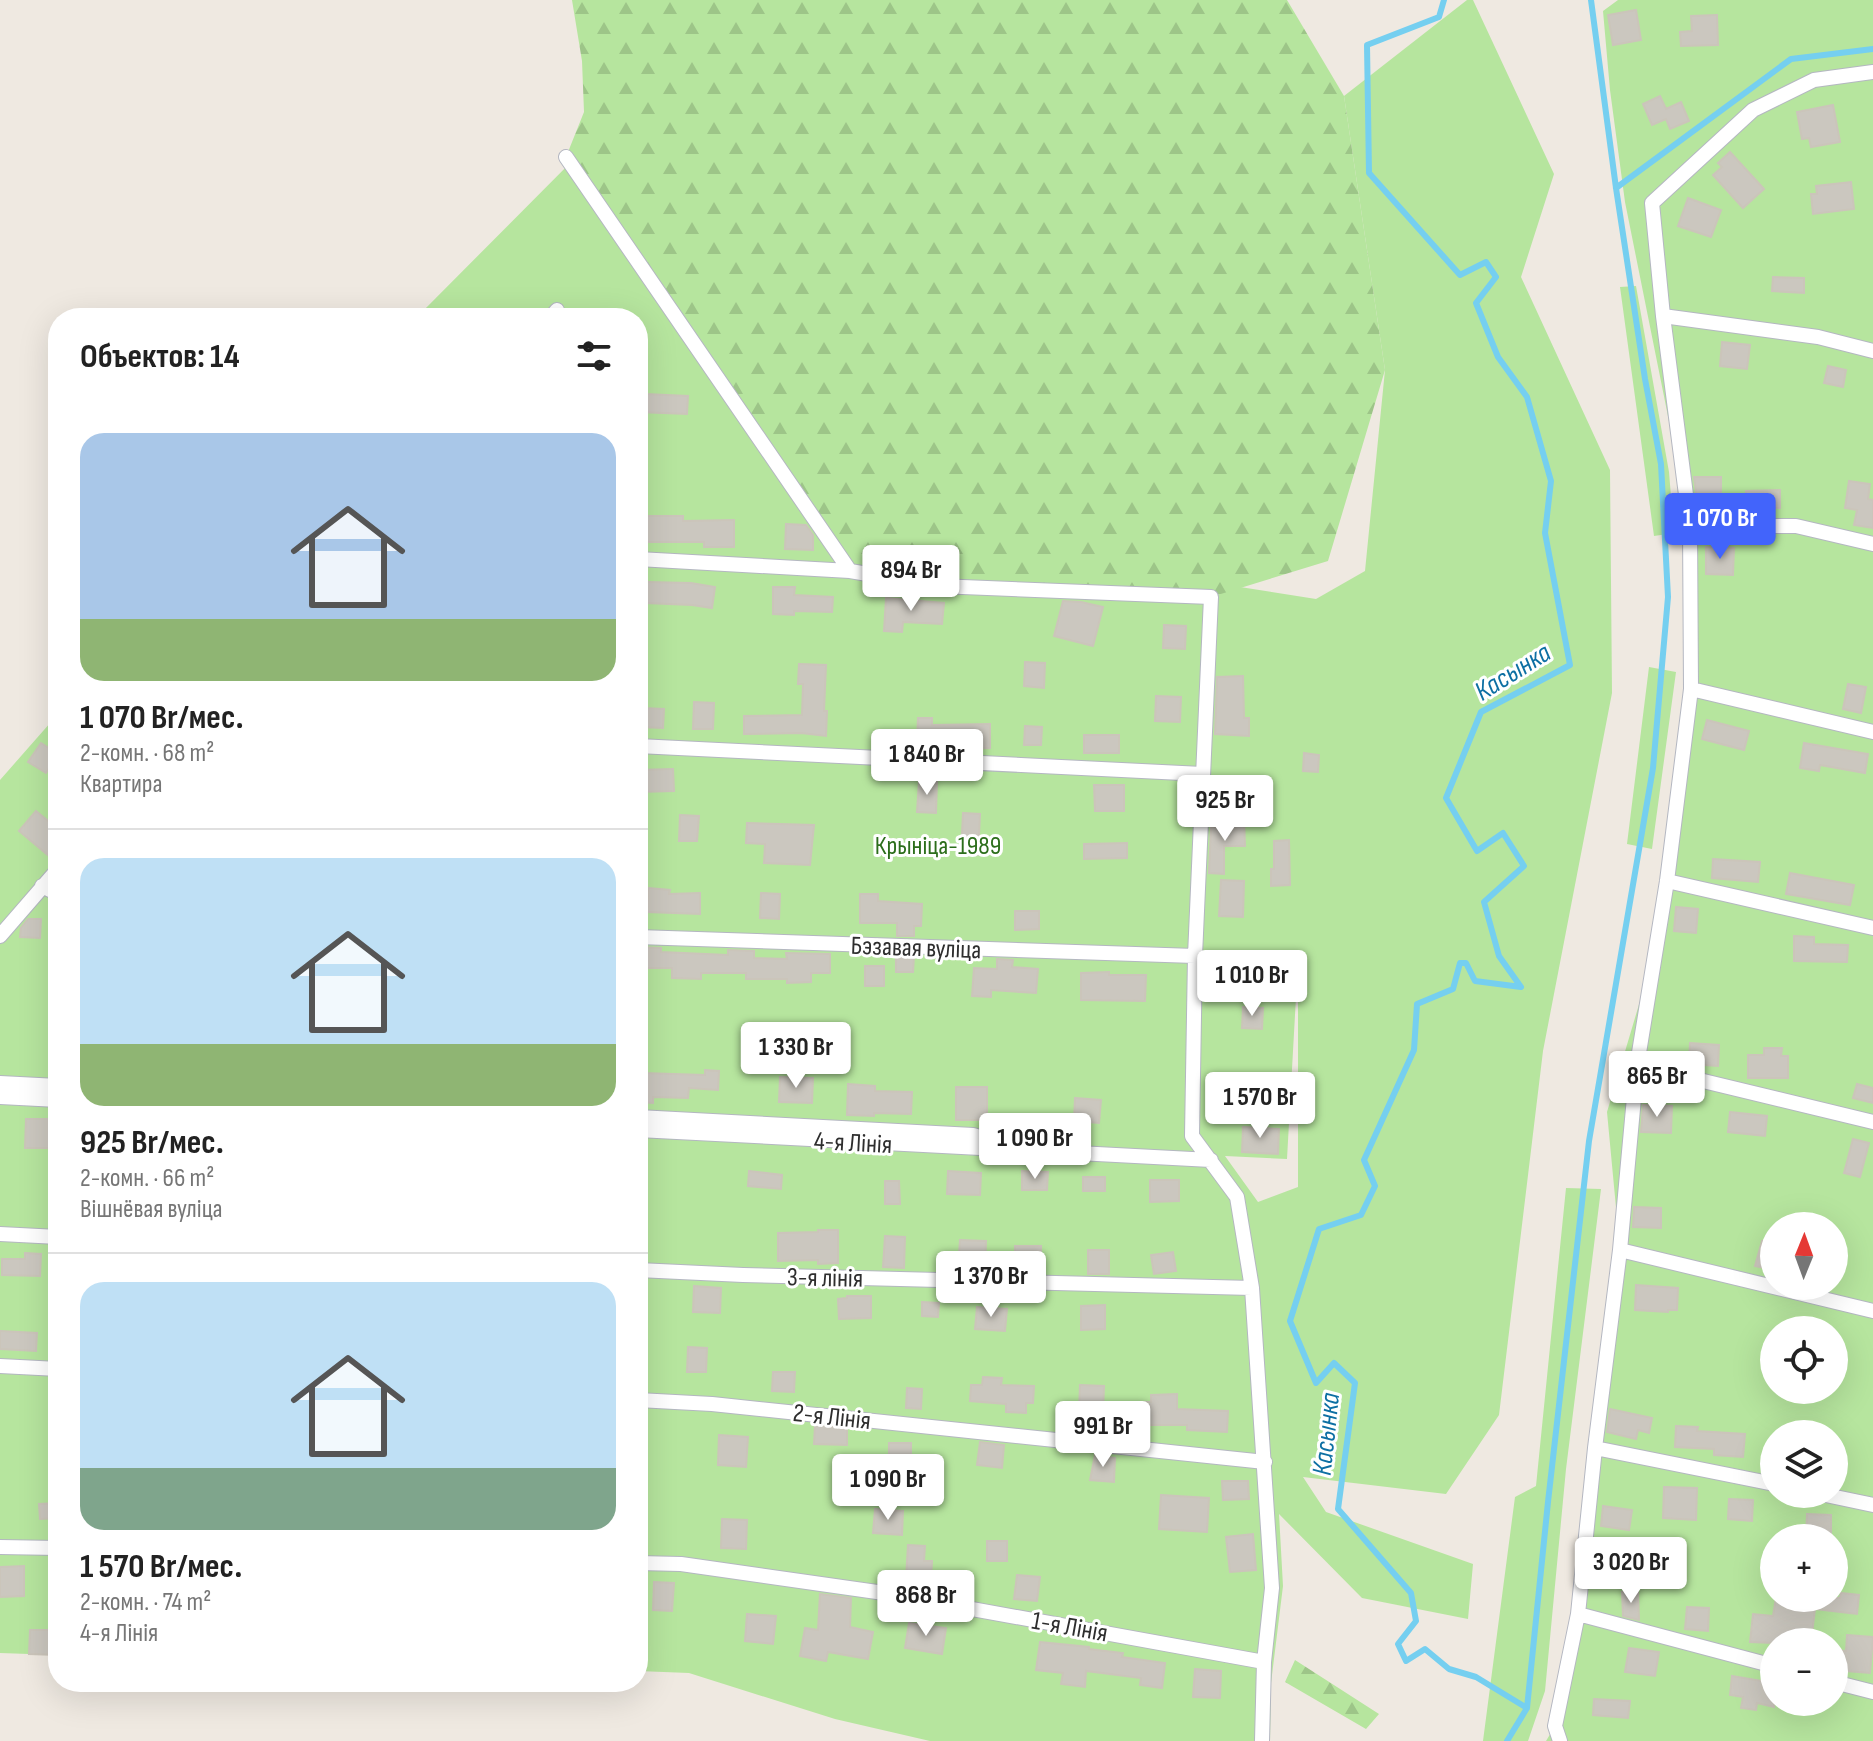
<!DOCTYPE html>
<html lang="ru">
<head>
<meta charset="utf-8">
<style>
	:root { --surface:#fff; --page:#f6f6f6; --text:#222; --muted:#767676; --line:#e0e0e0; --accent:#4264fb }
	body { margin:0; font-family:"Sofia Sans Condensed",sans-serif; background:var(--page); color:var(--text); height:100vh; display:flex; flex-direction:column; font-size:30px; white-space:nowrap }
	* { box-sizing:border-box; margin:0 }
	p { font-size:26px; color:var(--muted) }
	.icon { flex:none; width:44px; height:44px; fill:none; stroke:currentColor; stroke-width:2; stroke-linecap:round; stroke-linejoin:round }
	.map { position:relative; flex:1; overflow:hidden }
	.sheet { position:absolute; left:48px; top:308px; width:600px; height:1384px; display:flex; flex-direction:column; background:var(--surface); border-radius:32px; box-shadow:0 8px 32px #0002 }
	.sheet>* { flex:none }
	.needle { width:52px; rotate:1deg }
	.buttons { position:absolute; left:1760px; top:1212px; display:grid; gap:16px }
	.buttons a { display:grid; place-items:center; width:88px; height:88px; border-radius:50%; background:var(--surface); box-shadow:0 8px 32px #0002; font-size:40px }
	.price { position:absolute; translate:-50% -68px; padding:0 18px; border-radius:8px; background:#fff; color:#222; font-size:26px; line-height:52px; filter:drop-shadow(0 2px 4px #0008) }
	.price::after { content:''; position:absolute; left:50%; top:48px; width:24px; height:18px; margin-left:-12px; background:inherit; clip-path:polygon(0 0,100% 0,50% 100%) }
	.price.selected { background:var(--accent); color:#fff }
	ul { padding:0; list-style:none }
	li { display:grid; align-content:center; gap:16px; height:424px; padding:0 32px }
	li+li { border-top:2px solid var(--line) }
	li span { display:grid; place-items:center; height:248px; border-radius:24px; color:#555 }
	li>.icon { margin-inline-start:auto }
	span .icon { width:144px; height:144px; fill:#fffc; stroke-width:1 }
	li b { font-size:34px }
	h2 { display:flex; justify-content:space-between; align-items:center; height:96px; padding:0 32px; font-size:34px }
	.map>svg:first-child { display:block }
</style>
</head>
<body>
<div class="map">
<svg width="1873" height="1741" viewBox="0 0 1873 1741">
	<defs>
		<pattern id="forest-firs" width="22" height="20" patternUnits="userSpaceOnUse" patternTransform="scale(2)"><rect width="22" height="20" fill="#b6e59e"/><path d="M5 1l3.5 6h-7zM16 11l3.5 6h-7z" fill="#9dc588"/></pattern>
	</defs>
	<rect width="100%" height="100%" fill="#efe9e1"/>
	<!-- grass -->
	<path fill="#b6e59e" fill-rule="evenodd" d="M1467 0H1473L1554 174 1521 277 1610 470 1612 693 1543 1051 1499 1415 1446 1494 1303 1477 1326 1512 1473 1564 1468 1619 1362 1598 1279 1514 1283 1586 1271 1683 1270 1741H930L835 1719 689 1673 638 1671V318H416L585 148 1068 560 1316 599 1365 571 1385 370 1344 96ZM1298 961V1187L1258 1202 1225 1156 1287 1159Z
		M1618 0H1873V1741H1546L1555 1726 1578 1614 1620 1250 1607 1112 1654 954 1691 689 1690 526 1625 202 1610 90 1603 11ZM1774 1226H1834V1286H1774ZM1774 1330H1834V1390H1774ZM1774 1434H1834V1494H1774ZM1774 1538H1834V1598H1774ZM1774 1642H1834V1702H1774Z
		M1636 286 1669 472 1674 533 1654 536 1620 287Z
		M1649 667 1676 672 1652 849 1627 844Z
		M58 714V1655L0 1653V780Z
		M1566 1188 1601 1189 1566 1469 1545 1691 1528 1741H1483L1515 1497 1536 1486Z"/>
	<!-- forest -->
	<path fill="url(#forest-firs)" d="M572 0H1287L1344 96 1385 370 1328 561 1211 597 938 586 850 571 566 157 584 112 582 61Z
		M1295 1660 1379 1714 1366 1729 1285 1682Z"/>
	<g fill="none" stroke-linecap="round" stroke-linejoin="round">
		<!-- stream -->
		<path stroke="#75cff0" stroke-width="6" d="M1444 0 1439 17 1367 45 1369 173 1460 275 1486 262 1496 277 1476 303 1498 357 1527 397 1551 481 1545 533 1570 665 1481 712 1446 798 1477 851 1503 833 1524 866 1484 902 1499 956 1521 987 1475 981 1466 963H1460L1453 989 1417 1004 1414 1050 1364 1160 1375 1186 1361 1215 1319 1229 1290 1321 1316 1383 1334 1363 1355 1383 1338 1509 1411 1593 1416 1621 1398 1644 1406 1661 1425 1649 1449 1669 1476 1677 1527 1708 1507 1741
			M1616 188 1791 59 1873 49
			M1527 1708 1548 1502 1589 1141 1653 768 1668 597 1661 464 1645 379 1616 188 1591 0"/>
	</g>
	<!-- building -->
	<path fill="#cbc7bf" stroke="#cbc5ba" stroke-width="2" d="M1636 10 1641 40 1613 45 1608 15Z
		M1717 15 1718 45 1681 46 1680 32 1692 31 1691 16Z
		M1660 96 1666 109 1681 102 1689 121 1670 129 1666 119 1652 125 1643 104Z
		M1833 105 1840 142 1811 147 1809 138 1802 139 1797 112Z
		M1730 152 1764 189 1743 208 1713 175 1722 167 1718 163Z
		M1851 182 1854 209 1813 214 1811 194H1817L1816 186Z
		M1688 198 1721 210 1711 237 1678 226Z
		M1773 277 1804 278V293L1772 291Z
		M1722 342 1750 345 1747 369 1720 366Z
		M1828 366 1846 370 1843 387 1824 383Z
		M645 394 688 396 687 414 638 412V396H645Z
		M1694 477H1721V500H1697Z
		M1849 481 1870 484 1868 499 1873 500V528L1854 525 1857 510 1845 508Z
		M1780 490V508H1746V491Z
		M642 516H683V521L734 520V547H704V542H642Z
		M786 524 806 525 813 535V550L785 549Z
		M1706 547 1734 548 1733 575 1706 574Z
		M647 582 691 583 715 587 712 608 692 605 646 603Z
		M773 587H795L794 595 833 597 832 612 794 611V615L773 614Z
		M886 598 944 603 942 624 903 622 902 632 884 631Z
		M1063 601 1081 602 1103 607 1093 646 1054 636Z
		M1164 625 1186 626 1185 649 1163 648Z
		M1025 662 1045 663 1044 688 1024 686Z
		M799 664 826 665 824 711H827L826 736 801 733 744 734V716L802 715 803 684H798Z
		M1243 676 1244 718H1249V736L1215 734 1217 677Z
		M1848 684 1866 687 1861 713 1843 709Z
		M1156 696 1181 697 1180 722 1155 721Z
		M694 702 714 703 713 729H693Z
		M642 708 664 709 663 728 641 727Z
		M918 718H932V725L990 724V748L957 749V741L917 739Z
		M1707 720 1749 731 1744 750 1702 739Z
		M1025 726 1042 727 1041 745H1024Z
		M1084 735H1119V753H1084Z
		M41 743 58 754 46 773 28 762Z
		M1804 743 1868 754 1865 773 1820 765 1819 771 1800 768Z
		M1304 753 1319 755 1318 772 1303 771Z
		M673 769 674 791 638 792V770Z
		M919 781H937L936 813 917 812Z
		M1094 785H1124V811H1095Z
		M36 811 58 829V846L49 856 19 831Z
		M963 813 980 814 978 855 961 854Z
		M680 815 699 816 697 841H679Z
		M1244 818 1245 846H1224V874L1209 873 1211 827H1229L1228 819Z
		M747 823 814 825 810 865 764 863 765 844 746 843Z
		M1289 840 1290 885 1271 886V869H1274V841Z
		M1127 843V858L1084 859V844Z
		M1713 859 1760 862 1758 882 1712 878Z
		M1790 873 1854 885 1850 905 1786 894Z
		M1221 880 1244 881 1243 917 1219 916Z
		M648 888 670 890 669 894 700 893V914L647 912Z
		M761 893 780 894 779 919 760 918Z
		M860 894H878V901L922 904 921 926H914V936H897V923H860Z
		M1676 907 1698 909 1696 933 1674 931Z
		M1015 911H1039V929L1015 930Z
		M28 919H41L40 938 20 937 21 928Z
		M1794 936 1814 937V944L1848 945 1847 962 1794 961Z
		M638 947 661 948V952L728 955V950L754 951V958L787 959 786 953 830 954V973H811V982L787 983V979H746V973H701V979L672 978V968H638Z
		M1235 951 1281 952V980L1235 979Z
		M896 956H914L913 972H896Z
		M997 959 1013 960 1012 967 1038 969 1036 993 991 990V997L972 996 974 968 997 969Z
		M865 966H884V986H865Z
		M1109 972V975H1146L1145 1001 1081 1000V973Z
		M1243 1007 1263 1008 1262 1029 1242 1028Z
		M1690 1043 1719 1045 1718 1066 1689 1064Z
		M1764 1048H1782L1781 1056H1788V1078H1748V1055H1764Z
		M705 1070 719 1071 718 1090 689 1088 688 1098 653 1097V1103L638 1102V1076H643V1073L705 1075Z
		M1210 1075H1228V1091H1210Z
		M780 1077 813 1078 812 1103 779 1102Z
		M848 1084 875 1086V1091L912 1092 911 1114 874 1113V1116L847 1115Z
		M1857 1084 1873 1088V1103L1853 1098Z
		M956 1087H987V1120H956Z
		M1075 1098 1101 1100 1099 1123 1074 1121Z
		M1643 1105 1672 1106 1671 1133 1641 1132Z
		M1730 1112 1767 1116 1765 1136 1728 1132Z
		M26 1119H50V1148H25Z
		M1243 1127 1279 1129 1278 1154 1242 1152Z
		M1853 1139 1869 1143 1860 1177 1844 1173Z
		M749 1171 782 1175 781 1189 748 1186Z
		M948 1171 981 1173 980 1195 947 1194Z
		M1022 1171 1048 1172 1047 1190H1022Z
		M1083 1177H1105V1191H1083Z
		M1150 1180H1179V1201L1150 1202Z
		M885 1181H899L900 1204H885Z
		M1634 1207 1661 1208V1228L1633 1227Z
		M818 1230H838V1263L818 1264V1260L778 1261V1233L818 1232Z
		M885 1236 905 1237 904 1268 883 1267Z
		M960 1240 986 1241 985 1270 958 1268Z
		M1762 1241 1774 1244V1270L1755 1266Z
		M1015 1246H1041V1271H1015Z
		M1088 1250H1109V1274H1088Z
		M1173 1252 1176 1271 1154 1274 1151 1255Z
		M25 1253 41 1254 40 1276 2 1275V1259H25Z
		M1636 1285 1678 1288 1677 1310H1668V1312L1635 1310Z
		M694 1286 721 1288 720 1313 693 1312Z
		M847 1296H871V1318L839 1319 838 1299 847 1298Z
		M922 1302 939 1303 938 1317 922 1316Z
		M1105 1305V1329L1081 1330V1306Z
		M977 1307 1007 1309 1005 1331 975 1329Z
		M0 1331 37 1333 36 1351 0 1349Z
		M688 1347 707 1348 706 1372H687Z
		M773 1372H795L794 1392 772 1391Z
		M983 1377 1002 1378 1001 1385 1034 1386 1033 1403H1026V1413L1006 1412V1404L970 1401 971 1385H982Z
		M1080 1385 1104 1386 1103 1412 1079 1411Z
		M907 1388 922 1389 921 1409 906 1408Z
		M1177 1394V1409L1228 1411 1227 1432 1187 1430V1425H1143L1142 1402H1151V1395Z
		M1610 1409 1652 1418 1649 1433 1638 1430 1636 1439 1607 1432Z
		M815 1425 847 1428V1445L814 1444Z
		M1676 1426 1698 1427 1697 1431 1745 1434 1743 1457 1714 1455V1449L1675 1447Z
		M719 1435 748 1437 746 1467 718 1465Z
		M980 1442 1004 1445 1002 1468 977 1465Z
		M889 1443H911V1459H889Z
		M1095 1455 1115 1458 1114 1482 1090 1480Z
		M1222 1481H1248L1249 1499 1223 1500Z
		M1664 1487 1697 1488 1696 1520 1663 1518Z
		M1161 1495 1209 1498 1207 1532 1159 1529Z
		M1729 1499 1753 1500 1752 1521 1728 1519Z
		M58 1503V1518L40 1519 39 1504Z
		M1603 1506 1632 1510 1629 1530 1601 1526Z
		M875 1509 903 1511 902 1535 873 1533Z
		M1807 1514 1831 1515V1538H1806Z
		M722 1519 747 1520 746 1549 721 1548Z
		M1253 1534 1256 1570 1230 1572 1226 1537Z
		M987 1541H1007V1561H987Z
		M908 1545 925 1546 924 1561H932L931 1580 906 1578Z
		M24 1566V1596L0 1597V1567Z
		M1017 1575 1040 1577 1037 1601 1014 1599Z
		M654 1582 674 1583 672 1611 653 1610Z
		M1622 1592H1638L1639 1620 1623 1616Z
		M1841 1593 1859 1595 1857 1614 1815 1609 1811 1642 1774 1643 1750 1642 1753 1614 1773 1616 1776 1598H1840Z
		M820 1594 851 1598 850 1627 873 1632 868 1659 828 1652 826 1661 800 1656 805 1628 818 1630Z
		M1687 1607 1709 1608 1708 1631 1685 1629Z
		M747 1614 776 1616 773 1644 745 1641Z
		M909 1623 946 1628 942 1654 905 1648Z
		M30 1630H58V1655L29 1654Z
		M1847 1635 1873 1637 1870 1673 1834 1670V1650L1846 1651Z
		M1040 1642 1089 1647V1649L1123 1653 1122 1657 1165 1663 1162 1688 1140 1685 1141 1678 1086 1671 1085 1687 1061 1684 1063 1673 1036 1670Z
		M1629 1648 1659 1652 1655 1676 1625 1672Z
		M1195 1669 1221 1671 1220 1698 1193 1697Z
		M1732 1676 1774 1683V1707L1757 1703 1756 1710 1741 1708 1743 1697 1730 1695Z
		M1594 1699 1630 1701 1628 1718 1593 1715Z"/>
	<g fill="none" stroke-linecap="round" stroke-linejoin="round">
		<!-- street casing -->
		<g stroke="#b4b7c1" stroke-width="16">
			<path id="street" d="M566 157 850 571
				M1663 316 1818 337 1873 351
				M550 318 557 310
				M1690 526H1796L1873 544
				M638 559 850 571 938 586 1211 597 1195 956 1192 1136 1237 1197 1252 1288 1272 1588 1264 1662 1262 1741
				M1691 689 1873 732
				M638 746 1202 774
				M1667 881 1873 928
				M42 886 58 894
				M0 936 58 869
				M638 937 1195 956
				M1637 1065 1873 1122
				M0 1083 58 1086
				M0 1097 58 1100
				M638 1117 973 1135 1004 1144
				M638 1130 1211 1160
				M0 1234 58 1237
				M1620 1250 1873 1311
				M638 1270 743 1275 1252 1288
				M0 1366 58 1369
				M638 1400 712 1404 1265 1462
				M1595 1448 1774 1484
				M1821 1494 1873 1505
				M0 1547 58 1548
				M638 1563 681 1564 884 1593 1264 1662
				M1578 1614 1774 1666
				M1834 1682 1873 1692
				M1560 1741 1555 1726 1578 1614 1595 1448 1620 1250 1637 1065 1667 881 1691 689 1690 526 1663 316 1652 203 1753 110 1814 80 1873 72"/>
		</g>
		<!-- street -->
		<use href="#street" stroke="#fff" stroke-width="14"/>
	</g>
	<g text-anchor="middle" stroke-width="6" stroke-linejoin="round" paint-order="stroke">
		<!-- park labels -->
		<g font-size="26" fill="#2c6e1b" stroke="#fff">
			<text x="938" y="854">Крыніца-1989</text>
		</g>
		<!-- street labels -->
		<g font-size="26" fill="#2e2e2e" stroke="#fff">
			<text transform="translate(916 947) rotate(2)" y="9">Бэзавая вуліца</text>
			<text transform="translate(853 1142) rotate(3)" y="9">4-я Лінія</text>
			<text transform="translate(825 1277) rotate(1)" y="9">3-я лінія</text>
			<text transform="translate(832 1416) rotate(6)" y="9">2-я Лінія</text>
			<text transform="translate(1070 1626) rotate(10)" y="9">1-я Лінія</text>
		</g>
		<!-- water labels -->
		<g font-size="28" font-style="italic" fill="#0d6fa3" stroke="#fff">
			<text transform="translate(1512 671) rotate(-32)" y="10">Касынка</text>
			<text transform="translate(1325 1434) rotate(-84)" y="10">Касынка</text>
		</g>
	</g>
</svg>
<div class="buttons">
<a><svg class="needle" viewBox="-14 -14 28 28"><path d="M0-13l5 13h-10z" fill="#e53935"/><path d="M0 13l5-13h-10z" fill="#767676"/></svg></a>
<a><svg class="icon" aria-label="locate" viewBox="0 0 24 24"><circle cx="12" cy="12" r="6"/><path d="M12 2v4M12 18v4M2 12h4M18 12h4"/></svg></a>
<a><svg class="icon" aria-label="layers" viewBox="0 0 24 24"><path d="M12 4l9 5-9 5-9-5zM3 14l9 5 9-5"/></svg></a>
<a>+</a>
<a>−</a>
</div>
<b class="price selected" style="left:1720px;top:561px">1 070 Br</b>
<b class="price" style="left:911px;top:613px">894 Br</b>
<b class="price" style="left:927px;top:797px">1 840 Br</b>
<b class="price" style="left:1225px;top:843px">925 Br</b>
<b class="price" style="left:1252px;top:1018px">1 010 Br</b>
<b class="price" style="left:796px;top:1090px">1 330 Br</b>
<b class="price" style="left:1657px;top:1119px">865 Br</b>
<b class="price" style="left:1260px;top:1140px">1 570 Br</b>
<b class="price" style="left:1035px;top:1181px">1 090 Br</b>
<b class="price" style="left:991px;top:1319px">1 370 Br</b>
<b class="price" style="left:1103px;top:1469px">991 Br</b>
<b class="price" style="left:888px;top:1522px">1 090 Br</b>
<b class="price" style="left:1631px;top:1605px">3 020 Br</b>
<b class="price" style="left:926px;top:1638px">868 Br</b>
<section class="sheet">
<h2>Объектов: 14<svg class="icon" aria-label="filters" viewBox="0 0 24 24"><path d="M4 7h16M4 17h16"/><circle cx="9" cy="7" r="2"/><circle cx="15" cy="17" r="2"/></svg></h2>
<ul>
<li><span style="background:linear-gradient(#a9c7e8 75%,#8fb573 0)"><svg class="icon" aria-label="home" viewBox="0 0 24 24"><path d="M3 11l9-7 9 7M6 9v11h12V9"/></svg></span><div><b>1 070 Br/мес.</b><p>2-комн. · 68 m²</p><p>Квартира</p></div></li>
<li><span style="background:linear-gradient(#bfe0f5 75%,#8fb573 0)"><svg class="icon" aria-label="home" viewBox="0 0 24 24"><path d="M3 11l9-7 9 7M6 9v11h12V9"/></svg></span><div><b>925 Br/мес.</b><p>2-комн. · 66 m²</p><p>Вішнёвая вуліца</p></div></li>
<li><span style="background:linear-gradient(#bfe0f5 75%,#7fa58c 0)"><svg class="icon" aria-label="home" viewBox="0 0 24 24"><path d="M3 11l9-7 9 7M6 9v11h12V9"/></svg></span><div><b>1 570 Br/мес.</b><p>2-комн. · 74 m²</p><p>4-я Лінія</p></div></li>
</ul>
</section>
</div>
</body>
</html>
